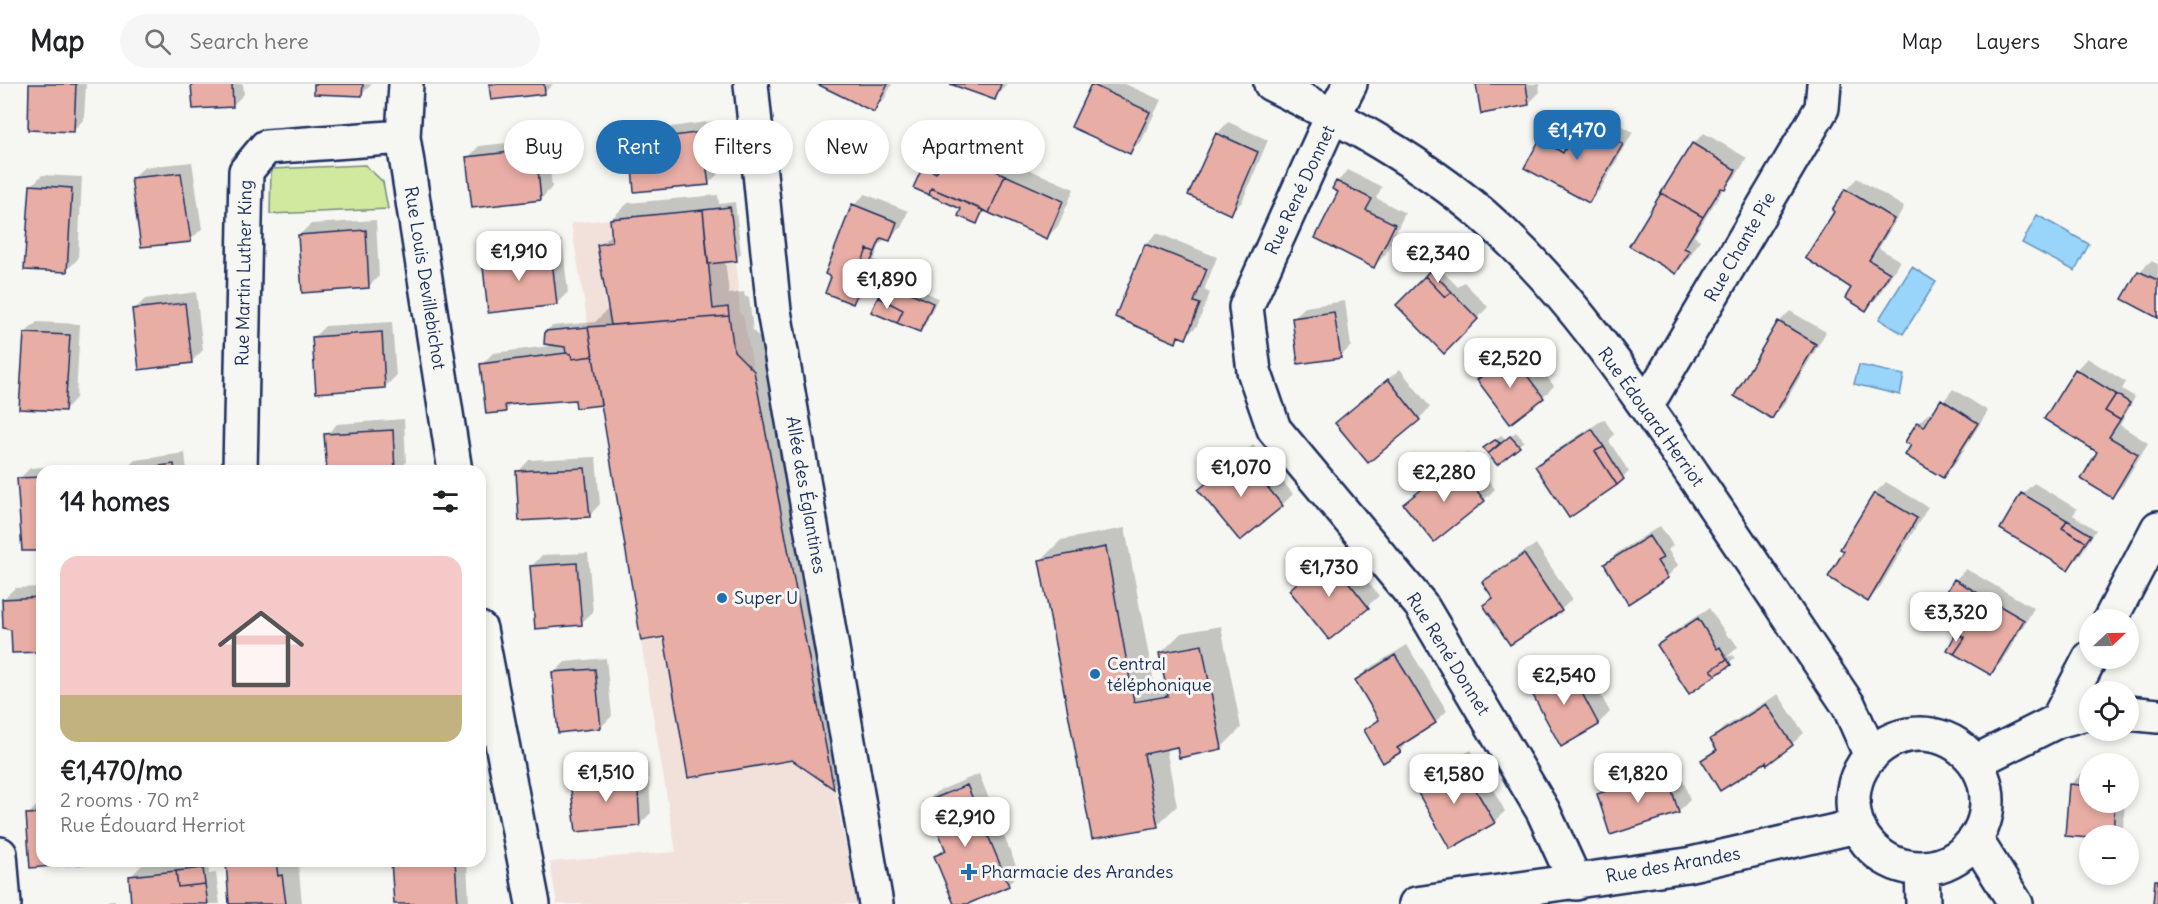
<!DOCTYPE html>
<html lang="en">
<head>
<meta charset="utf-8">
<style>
	:root { --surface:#fff; --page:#f6f6f6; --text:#202124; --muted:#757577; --line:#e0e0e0; --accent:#1f6fb2 }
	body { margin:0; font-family:Delius,sans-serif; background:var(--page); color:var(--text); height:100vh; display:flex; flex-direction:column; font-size:22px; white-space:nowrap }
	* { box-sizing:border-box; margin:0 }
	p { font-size:20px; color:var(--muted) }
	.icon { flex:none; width:33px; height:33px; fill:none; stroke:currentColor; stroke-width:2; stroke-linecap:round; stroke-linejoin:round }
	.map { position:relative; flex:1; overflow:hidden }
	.details { position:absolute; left:36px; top:381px; width:450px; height:402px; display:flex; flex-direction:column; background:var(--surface); border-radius:18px; box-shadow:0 3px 9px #0003 }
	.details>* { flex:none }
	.top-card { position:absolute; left:504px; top:36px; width:570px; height:54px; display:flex; gap:12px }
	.needle { width:39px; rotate:68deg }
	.buttons { position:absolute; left:2079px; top:525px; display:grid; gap:12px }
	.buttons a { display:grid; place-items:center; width:60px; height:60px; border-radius:50%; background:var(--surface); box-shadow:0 3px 9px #0003; font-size:30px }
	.price { position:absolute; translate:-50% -51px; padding:0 14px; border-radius:12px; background:#fff; color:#222; font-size:20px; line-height:39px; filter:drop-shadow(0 2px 3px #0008) }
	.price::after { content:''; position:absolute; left:50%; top:36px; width:18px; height:14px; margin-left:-9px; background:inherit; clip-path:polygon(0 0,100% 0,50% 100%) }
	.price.selected { background:var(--accent); color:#fff }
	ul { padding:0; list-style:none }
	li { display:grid; align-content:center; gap:12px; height:318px; padding:0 24px }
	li+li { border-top:2px solid var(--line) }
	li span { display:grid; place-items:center; height:186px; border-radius:18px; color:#555 }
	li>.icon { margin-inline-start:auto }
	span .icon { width:108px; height:108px; fill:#fffc; stroke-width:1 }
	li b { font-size:26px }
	h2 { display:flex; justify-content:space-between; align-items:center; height:72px; padding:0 24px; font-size:26px }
	.pill { padding:0 21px; border-radius:27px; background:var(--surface); box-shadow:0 3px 9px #0003; font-size:21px; line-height:54px }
	.pill.selected { background:var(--accent); color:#fff }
	header { display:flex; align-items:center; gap:36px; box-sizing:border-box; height:84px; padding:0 30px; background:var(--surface); border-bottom:2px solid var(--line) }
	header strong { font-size:28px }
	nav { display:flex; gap:33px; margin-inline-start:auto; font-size:21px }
	.search { width:420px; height:54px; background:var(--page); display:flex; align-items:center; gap:15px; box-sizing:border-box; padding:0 21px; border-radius:33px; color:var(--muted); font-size:22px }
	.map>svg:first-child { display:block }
</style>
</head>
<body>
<header>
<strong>Map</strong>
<div class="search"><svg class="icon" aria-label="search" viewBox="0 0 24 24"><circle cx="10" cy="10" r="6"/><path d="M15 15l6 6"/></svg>Search here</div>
<nav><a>Map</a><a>Layers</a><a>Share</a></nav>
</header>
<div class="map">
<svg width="2158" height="820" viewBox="0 0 2158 820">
	<rect width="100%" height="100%" fill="#f6f6f2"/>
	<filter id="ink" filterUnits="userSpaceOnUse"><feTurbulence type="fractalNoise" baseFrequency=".0167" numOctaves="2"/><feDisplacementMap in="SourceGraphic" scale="12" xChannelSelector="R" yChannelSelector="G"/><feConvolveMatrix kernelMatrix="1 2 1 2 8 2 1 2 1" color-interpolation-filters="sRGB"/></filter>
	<g filter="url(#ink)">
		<!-- built -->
		<path fill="#f2e0db" d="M732 123 740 231H743L857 820H557L550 778 676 768 571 139Z"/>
		<!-- green -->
		<path fill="#d0e99f" stroke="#768c7e" stroke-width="1.5" d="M365 81 383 98 388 125 270 130 271 85Z"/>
		<!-- water -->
		<path fill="#99d5fa" stroke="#6793bc" stroke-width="1.5" d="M2037 131 2089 160 2075 187 2022 159Z
			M1912 183 1936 198 1903 250 1879 235Z
			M1859 281 1904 291 1900 311 1854 300Z"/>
		<!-- shadow -->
		<path fill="#0003" d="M30 0H86L84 35 73 47Z
			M193 0H243L244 10 233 21Z
			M316 0H372L361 11Z
			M490 0H553L544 9Z
			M821 0H892L885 14 874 26Z
			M1007 0 995 15 951 1 952 0Z
			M1093 0H1125L1161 16 1141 57 1129 68Z
			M1478 0H1539L1540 8 1529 19Z
			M1594 25 1633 48 1600 106 1589 117 1541 56 1552 45 1572 56 1583 36Z
			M713 37 720 88 709 99 631 59 642 47Z
			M1228 38 1268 56 1242 118 1230 129 1217 50Z
			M1704 49 1747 74 1736 92 1724 104 1694 152 1700 156 1687 177 1676 188 1693 60Z
			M547 55 552 103 541 115 468 74 479 62Z
			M959 55 1074 105 1058 142 1047 153 986 126 977 138 924 83 935 72 943 76 948 66Z
			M192 78 202 145 190 156 133 94 144 83Z
			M1348 86 1382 103 1376 114 1405 129 1385 171 1374 182 1337 98Z
			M42 91 82 93 78 175 66 187 31 102Z
			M1857 94 1904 123 1879 164 1900 177 1877 214 1866 225 1853 203 1836 127 1846 106Z
			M865 110 908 127 901 144 880 160 874 176 881 179 876 192 853 219 854 121Z
			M718 111 719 120 735 118 741 170 736 175 725 176 729 210 744 208 745 213H749L753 247 773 267 853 684 834 703 792 674 666 552 602 319 577 322 576 315 513 319 505 327 482 280 493 269 557 261 546 247 552 242 595 238 610 223 599 162 613 148 611 135 628 119Z
			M376 136 379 192 368 203 299 151 311 140Z
			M1157 149 1217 173 1204 206 1210 209 1197 242 1185 253 1181 252 1176 257 1146 160Z
			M562 156 568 208 556 220 484 174 495 163Z
			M2151 177 2158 180V232L2139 188Z
			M1437 182 1458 203 1464 198 1488 223 1444 268 1398 221Z
			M892 192 938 214 925 241 920 246 887 198Z
			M196 208 203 266 191 278 134 226 145 215Z
			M1345 217 1351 262 1340 273 1293 234 1305 223Z
			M1790 227 1826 248 1783 322 1772 333 1779 238Z
			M37 238 80 240 76 314 65 326 25 249Z
			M392 238 396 292 385 303 314 253 325 242Z
			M1522 260 1554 302 1543 313 1479 296Z
			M2087 274 2126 298 2122 305 2135 313 2120 341 2148 359 2123 401 2112 412 2076 286Z
			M1400 285 1430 323 1419 335 1349 328Z
			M1953 305 1988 327 1954 381 1943 392 1913 361 1918 339 1930 328 1933 331Z
			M404 335 406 378 398 387H329L326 351 337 340Z
			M1604 335 1614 350 1609 357 1629 388 1570 432 1537 382 1549 371Z
			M1516 348 1524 357 1497 379 1485 364 1501 351 1506 355Z
			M1253 361 1293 410 1282 421 1200 406Z
			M185 369 187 387H123L135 376Z
			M1467 369 1495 405 1484 416 1405 420Z
			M596 373 600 420 589 432 518 388 529 376Z
			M73 381 74 387H42V465L19 395 30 384Z
			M1886 398 1928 423 1879 505 1868 516 1846 466 1842 464 1875 409Z
			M2034 399 2077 425 2073 431 2096 446 2079 473 2068 484 2022 410Z
			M1660 442 1673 461 1668 466 1678 481 1667 493 1606 480 1617 469Z
			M1125 444 1154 599 1166 596 1161 569 1181 549 1221 542 1241 644 1221 664 1178 662 1166 664 1177 722 1157 741 1041 476 1061 456Z
			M1536 460 1572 515 1561 526 1485 521 1494 512 1484 498 1495 487Z
			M1341 462 1379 512 1329 554 1302 495Z
			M588 469 593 528 581 539 531 483 542 471Z
			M1966 485 2034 524 2002 578 1990 589 1959 548 1955 496Z
			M42 503V566L12 545 3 515 15 504Z
			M1709 524 1729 554 1731 553 1738 563 1727 573 1733 571 1735 574 1689 608 1659 561 1670 550Z
			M1407 561 1447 627 1435 638 1410 654 1400 667 1366 646 1379 634 1356 596 1368 585Z
			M1579 571 1610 628 1598 640 1562 661 1530 602 1541 591Z
			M606 574 612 632 601 643 554 589 565 578Z
			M1778 610 1804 649 1792 660 1766 676H1702L1717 663 1712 656 1723 644Z
			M1471 666 1505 727 1494 738 1416 703 1427 691Z
			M1677 678 1690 716 1678 728 1599 710 1610 699Z
			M648 680 651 729 639 741 572 697 583 686Z
			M2082 689 2090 690V718H2125L2123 743 2115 752H2090L2070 701Z
			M979 690 1019 789 1008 801 964 820H955L935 773 946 762 936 738 924 720 936 708Z
			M39 719H42V777H96L32 782 28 731Z
			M187 777 188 782 208 780 209 790 216 789 220 820H133L130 793 142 781Z
			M225 777H298L302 820H230Z
			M393 777H467L469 820H395Z
			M115 817V820H81Z"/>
		<!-- building -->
		<path fill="#e8ada5" stroke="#1b2f5e" stroke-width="1.5" d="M29 0H76L74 48 28 46Z
			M191 0H232L233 23 193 25Z
			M314 0H363L362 12 314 10Z
			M489 0H544L545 10 491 16Z
			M817 0H888L874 28Z
			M950 0H1001L995 16Z
			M1091 0 1150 28 1130 70 1071 43Z
			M1476 0H1526L1529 21 1481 30Z
			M1582 36 1623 60 1589 119 1524 84 1540 55 1563 69Z
			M702 48 709 101 634 108 630 58Z
			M1216 49 1258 68 1231 131 1188 111Z
			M1692 59 1736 86 1725 105 1721 104 1703 133 1661 109Z
			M536 65 541 116 472 124 466 73Z
			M947 65 1005 91 989 129 931 104 929 111 913 104 923 82 936 89Z
			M181 89 191 158 141 163 131 94Z
			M1005 91 1063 117 1047 155 989 129Z
			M1336 97 1372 115 1366 126 1395 140 1374 184 1315 154 1338 108 1332 105Z
			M30 101 72 104 67 188 24 186Z
			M931 104 983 126 977 140 958 132 961 125 929 111Z
			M1845 105 1894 135 1869 176 1890 189 1866 227 1845 214 1851 204 1805 174 1834 128 1832 126Z
			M1661 109 1703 133 1684 164 1690 167 1676 190 1629 162Z
			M852 120 897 138 890 157 881 154 875 168 867 165 859 186 871 190 865 205 860 203 853 220 825 209 831 193 825 190Z
			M730 123 737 177 708 180 703 126Z
			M703 126 713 225 728 223 729 232 611 241 597 161 612 158 610 135Z
			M366 146 369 204 302 209 298 151Z
			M1145 160 1207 185 1194 218 1200 220 1186 255 1178 252 1176 259 1115 233Z
			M867 165 875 168 866 188 859 186Z
			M551 167 557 221 488 229 482 174Z
			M1430 186 1452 208 1445 213 1425 192Z
			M2138 187 2158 196V234L2122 215Z
			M1425 192 1445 213 1452 208 1478 235 1444 270 1396 221Z
			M885 197 933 219 920 248 897 239 903 226 878 213Z
			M878 213 903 226 897 239 871 228Z
			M185 219 192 279 139 286 132 225Z
			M1334 228 1341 274 1298 280 1292 234Z
			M729 232 734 267 754 287 834 705 792 676 688 694 664 553 641 557 588 243Z
			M1778 237 1816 260 1772 335 1734 312Z
			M588 243 593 272 572 275 571 270 566 269 565 263 544 260 545 247Z
			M382 248 385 304 316 309 312 253Z
			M24 249 70 251 65 327 19 325Z
			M566 269 571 270 572 275 593 272 601 321 576 324 575 316 505 321 506 328 486 330 480 280Z
			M1511 270 1544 314 1510 340 1477 296Z
			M2075 285 2116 310 2105 327 2120 336 2109 353 2138 370 2112 414 2081 395 2097 368 2044 335Z
			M1388 295 1420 336 1368 379 1335 339Z
			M2116 310 2130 319 2120 336 2105 327Z
			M1941 315 1978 339 1943 394 1905 371 1911 361 1905 358 1917 338 1924 343Z
			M1592 345 1604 363 1595 367 1617 401 1569 434 1535 382Z
			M393 346 395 387H327L324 350Z
			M1510 352 1520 363 1497 381 1488 370Z
			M1495 356 1500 359 1488 370 1483 364Z
			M1604 363 1624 395 1617 401 1595 367Z
			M1241 371 1283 422 1240 457 1198 406Z
			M1455 379 1485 417 1434 458 1403 420Z
			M174 380 175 387H122Z
			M585 384 590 433 519 437 516 387Z
			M42 393V467H22L17 394Z
			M1874 409 1917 434 1868 518 1828 493 1844 467 1840 465Z
			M2021 409 2067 436 2062 444 2086 458 2068 486 2000 445Z
			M2067 436 2091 451 2086 458 2062 444Z
			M1649 452 1663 474 1657 477 1668 494 1628 520 1604 480Z
			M1106 463 1134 618 1168 612 1159 569 1202 561 1222 665 1179 674 1177 663 1144 670 1158 743 1092 755 1039 476Z
			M1524 470 1562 527 1510 561 1483 521 1493 514 1482 498Z
			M1328 472 1369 524 1329 556 1289 506Z
			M577 479 582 541 535 545 530 482Z
			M1954 495 2024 536 1991 591 1954 570 1965 554 1932 534Z
			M42 513V568L12 569 11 546 3 544 2 515Z
			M1698 534 1717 565 1720 563 1727 575 1711 586 1716 591 1689 610 1657 561Z
			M1957 548 1965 554 1954 570 1947 566Z
			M1395 571 1436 639 1397 664 1401 668 1383 679 1364 646 1379 636 1355 596Z
			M1727 575 1731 581 1716 591 1711 586Z
			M1567 581 1599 641 1561 663 1528 602Z
			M595 585 601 644 558 649 552 588Z
			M1766 620 1793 661 1767 681 1766 678 1720 707 1701 676 1717 666 1710 655Z
			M1459 677 1495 739 1450 765 1414 702Z
			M1666 688 1679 729 1610 751 1597 710Z
			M637 690 640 742 576 748 570 697Z
			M2069 700 2090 702V718H2115L2113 752H2090V754L2065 752Z
			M967 701 1009 802 968 820H954L934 772 946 767 935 740 932 741 923 719Z
			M42 729V777L100 778 30 784 26 730Z
			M226 777H276L278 792 282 791 286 820H229Z
			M391 777H455L458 820H394Z
			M203 784 205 800 178 803 176 787Z
			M176 787 178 803 205 800 208 820H131L129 792Z
			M2155 796H2158V820H2153Z"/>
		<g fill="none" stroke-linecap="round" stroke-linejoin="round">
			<!-- minor casing -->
			<g stroke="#1b2f5e" stroke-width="38">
				<path id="minor" d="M406 0 403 53 455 387
					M751 0 774 227 876 820
					M1271 0C1346 37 1420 77 1483 131 1567 204 1632 301 1694 392 1746 469 1797 546 1849 622L1871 672
					M1350 0 1324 50 1246 223 1254 287 1274 345 1421 521 1543 727 1576 799
					M1646 322 1822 24 1824 0
					M240 387 246 87 266 63 403 53
					M2110 536 2158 444
					M480 545 533 820
					M2128 629 2158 632
					M2057 637 2090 574
					M1853 717a67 67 0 1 1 134 0a67 67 0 1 1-134 0Z
					M1975 678 2057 637 2090 628
					M1976 756 2016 820
					M0 770 4 820
					M1922 785 1923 820
					M1416 820 1687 781 1857 742"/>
			</g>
			<!-- minor -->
			<use href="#minor" stroke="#f6f6f2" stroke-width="33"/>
		</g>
	</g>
	<!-- markers -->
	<g fill="#1f6fb2" stroke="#f6f6f2" stroke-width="2">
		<circle cx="722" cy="514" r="6"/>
		<circle cx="1095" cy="590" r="6"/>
		<path d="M966 779h6v6h6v6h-6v6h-6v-6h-6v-6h6z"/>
	</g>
	<g text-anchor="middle" stroke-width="6" stroke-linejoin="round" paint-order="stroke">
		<!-- street labels -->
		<g font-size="18" fill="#1b2f5e" stroke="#f6f6f2">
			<text transform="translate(1300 106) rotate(-65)" y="6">Rue René Donnet</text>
			<text transform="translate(1740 163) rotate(-60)" y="6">Rue Chante Pie</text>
			<text transform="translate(244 189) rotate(-89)" y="6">Rue Martin Luther King</text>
			<text transform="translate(425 194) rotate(81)" y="6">Rue Louis Devillebichot</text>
			<text transform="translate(1651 333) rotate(54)" y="6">Rue Édouard Herriot</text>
			<text transform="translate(806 411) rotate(80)" y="6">Allée des Églantines</text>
			<text transform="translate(1448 570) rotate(58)" y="6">Rue René Donnet</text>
			<text transform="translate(1673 781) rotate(-10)" y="6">Rue des Arandes</text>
		</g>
		<!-- poi labels -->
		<g font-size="18" fill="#1b2f5e" stroke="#f6f6f2" text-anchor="start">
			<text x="734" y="520">Super U</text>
			<text x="1107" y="586">Central<tspan x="1107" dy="21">téléphonique</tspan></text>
			<text x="981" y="794">Pharmacie des Arandes</text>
		</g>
	</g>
</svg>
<div class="buttons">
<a><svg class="needle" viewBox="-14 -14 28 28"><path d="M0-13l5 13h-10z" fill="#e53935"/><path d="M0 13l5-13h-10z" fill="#757577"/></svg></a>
<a><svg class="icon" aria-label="locate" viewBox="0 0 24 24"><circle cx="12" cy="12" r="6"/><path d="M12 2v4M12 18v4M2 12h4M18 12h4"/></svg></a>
<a>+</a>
<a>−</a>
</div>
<b class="price selected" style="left:1577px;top:77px">€1,470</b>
<b class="price" style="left:519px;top:198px">€1,910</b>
<b class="price" style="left:1438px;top:200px">€2,340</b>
<b class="price" style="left:887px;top:226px">€1,890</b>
<b class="price" style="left:1510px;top:305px">€2,520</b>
<b class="price" style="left:1241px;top:414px">€1,070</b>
<b class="price" style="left:1444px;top:419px">€2,280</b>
<b class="price" style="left:1329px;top:514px">€1,730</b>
<b class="price" style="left:1956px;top:559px">€3,320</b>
<b class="price" style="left:1564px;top:622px">€2,540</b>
<b class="price" style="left:606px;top:719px">€1,510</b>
<b class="price" style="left:1638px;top:720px">€1,820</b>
<b class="price" style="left:1454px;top:721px">€1,580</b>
<b class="price" style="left:965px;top:764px">€2,910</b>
<div class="top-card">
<a class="pill">Buy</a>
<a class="pill selected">Rent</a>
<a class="pill">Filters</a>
<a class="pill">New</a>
<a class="pill">Apartment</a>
</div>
<section class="details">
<h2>14 homes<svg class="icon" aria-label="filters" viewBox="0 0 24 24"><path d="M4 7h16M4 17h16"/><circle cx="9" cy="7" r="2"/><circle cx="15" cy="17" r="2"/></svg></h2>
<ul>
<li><span style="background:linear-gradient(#f6c9c9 75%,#c2b280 0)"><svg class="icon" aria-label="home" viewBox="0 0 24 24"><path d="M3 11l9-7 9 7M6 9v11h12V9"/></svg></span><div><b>€1,470/mo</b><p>2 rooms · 70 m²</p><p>Rue Édouard Herriot</p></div></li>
</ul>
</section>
</div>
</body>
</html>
